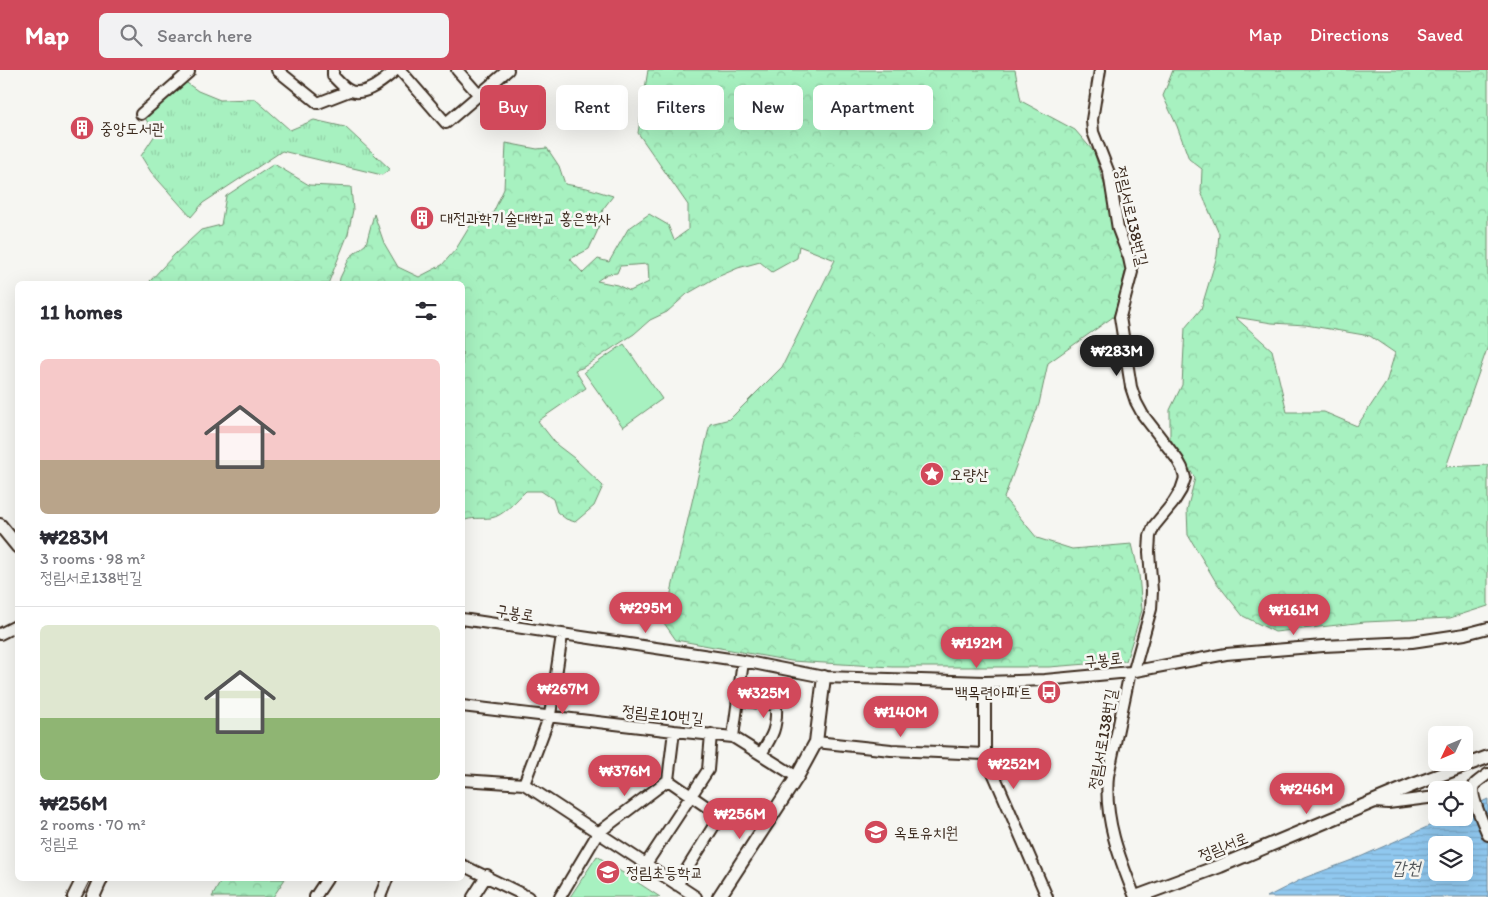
<!DOCTYPE html>
<html lang="en">
<head>
<meta charset="utf-8">
<style>
	:root { --surface:#fff; --page:#f2f2f3; --text:#2b2b33; --muted:#7c7c81; --line:#e1e1e2; --accent:#d1495b }
	body { margin:0; font-family:Itim,"Poor Story",sans-serif; background:var(--page); color:var(--text); height:100vh; display:flex; flex-direction:column; font-size:19px; white-space:nowrap }
	* { box-sizing:border-box; margin:0 }
	p { font-size:16px; color:var(--muted) }
	.icon { flex:none; width:28px; height:28px; fill:none; stroke:currentColor; stroke-width:2; stroke-linecap:round; stroke-linejoin:round }
	.map { position:relative; flex:1; overflow:hidden }
	.sheet { position:absolute; left:15px; top:211px; width:450px; height:600px; display:flex; flex-direction:column; background:var(--surface); border-radius:8px; box-shadow:0 5px 20px #0002 }
	.sheet>* { flex:none }
	.banner { position:absolute; left:480px; top:15px; width:475px; height:45px; display:flex; gap:10px }
	.needle { width:32px; rotate:226deg }
	.tools { position:absolute; left:1428px; top:656px; display:grid; gap:10px }
	.tools a { display:grid; place-items:center; width:45px; height:45px; border-radius:8px; background:var(--surface); box-shadow:0 5px 20px #0002; font-size:25px }
	.price { position:absolute; translate:-50% -42px; padding:0 11px; border-radius:18px; background:var(--accent); color:#fff; font-size:16px; line-height:32px; filter:drop-shadow(0 1px 2px #0008) }
	.price::after { content:''; position:absolute; left:50%; top:30px; width:15px; height:11px; margin-left:-8px; background:inherit; clip-path:polygon(0 0,100% 0,50% 100%) }
	.price.selected { background:#222; color:#fff }
	ul { padding:0; list-style:none }
	li { display:grid; align-content:center; gap:10px; height:265px; padding:0 25px }
	li+li { border-top:1px solid var(--line) }
	li span { display:grid; place-items:center; height:155px; border-radius:8px; color:#555 }
	li>.icon { margin-inline-start:auto }
	span .icon { width:90px; height:90px; fill:#fffc; stroke-width:1 }
	li b { font-size:21px }
	h2 { display:flex; justify-content:space-between; align-items:center; height:60px; padding:0 25px; font-size:21px }
	.pill { padding:0 18px; border-radius:8px; background:var(--surface); box-shadow:0 5px 20px #0002; font-size:18px; line-height:45px }
	.pill.selected { background:var(--accent); color:#fff }
	header { display:flex; align-items:center; gap:30px; box-sizing:border-box; height:70px; padding:0 25px; background:var(--accent); color:#fff }
	header strong { font-size:24px }
	nav { display:flex; gap:28px; margin-inline-start:auto; font-size:18px }
	.search { width:350px; height:45px; background:var(--page); display:flex; align-items:center; gap:12px; box-sizing:border-box; padding:0 18px; border-radius:8px; color:var(--muted); font-size:19px }
	.map>svg:first-child { display:block }
</style>
</head>
<body>
<header>
<strong>Map</strong>
<div class="search"><svg class="icon" aria-label="search" viewBox="0 0 24 24"><circle cx="10" cy="10" r="6"/><path d="M15 15l6 6"/></svg>Search here</div>
<nav><a>Map</a><a>Directions</a><a>Saved</a></nav>
</header>
<div class="map">
<svg width="1488" height="827" viewBox="0 0 1488 827">
	<defs>
		<pattern id="grass-tufts" width="24" height="20" patternUnits="userSpaceOnUse" patternTransform="scale(1.25)"><rect width="24" height="20" fill="#a7f1c0"/><path d="M3 7l-1-3M5 7V3M7 7l1-3M15 17l-1-3M17 17v-4M19 17l1-3" fill="none" stroke="#91cfa5"/></pattern>
		<pattern id="forest-crowns" width="20" height="18" patternUnits="userSpaceOnUse" patternTransform="scale(1.25)"><rect width="20" height="18" fill="#a7f1c0"/><path d="M2 6a3 3 0 1 1 6 0M12 15a3 3 0 1 1 6 0" fill="none" stroke="#91cfa5"/></pattern>
		<pattern id="water-rules" width="6" height="5" patternUnits="userSpaceOnUse" patternTransform="scale(1.25)"><rect width="6" height="5" fill="#90c8ef"/><path d="M0 2.5h6" fill="none" stroke="#7daccc"/></pattern>
	</defs>
	<rect width="100%" height="100%" fill="#f6f6f2"/>
	<filter id="ink" filterUnits="userSpaceOnUse"><feTurbulence type="fractalNoise" baseFrequency=".02" numOctaves="2"/><feDisplacementMap in="SourceGraphic" scale="10" xChannelSelector="R" yChannelSelector="G"/><feConvolveMatrix kernelMatrix="1 2 1 2 8 2 1 2 1" color-interpolation-filters="sRGB"/></filter>
	<g filter="url(#ink)">
		<!-- grass -->
		<path fill="url(#grass-tufts)" stroke="#718e6f" d="M184 11 198 21 220 30 255 29 290 60 314 50 345 57 390 99 382 105 282 81 203 133 191 147 151 102 141 86 155 65 144 46Z"/>
		<!-- forest -->
		<path fill="url(#forest-crowns)" stroke="#718e6f" fill-rule="evenodd" d="M648 0H1015L1021 31 1075 60 1094 82 1128 190 1116 239 1113 247 1048 293 1039 334 1004 428 1037 468 1072 479 1132 474 1139 504 1142 540 1126 591 1049 597H892L791 591 676 570 664 553 710 354 730 349 782 297 835 190 799 176 797 188 772 202 760 192 738 198 715 208 687 224 667 242 650 250 634 264 582 298 575 300 586 318 538 351 557 375 574 388 603 416 594 436 575 452 566 449 557 442 553 429 541 421H526C516 430 504 446 491 448 481 449 471 447 463 451L462 214H339L340 208 350 187 366 174 374 144 384 173 398 197 419 207 442 195 456 179 478 143 492 145 504 119 506 73 537 79 547 78 559 96 565 114 587 118 613 126 603 139 597 162 589 179 570 189 583 203 598 189 609 192 628 159 649 144 668 155 674 170 688 160V135L638 63ZM648 194 649 212 630 221 617 215 597 211 607 204 617 203 620 196Z
			M1173 0H1488V276L1446 397 1488 395V536L1450 548 1365 552 1275 562 1243 546 1216 512 1188 465 1187 440 1195 408 1170 368V340L1182 315 1185 258 1201 239 1217 186 1219 164 1201 122 1202 99 1189 89 1177 56 1163 26ZM1235 247 1272 253 1306 255 1370 266 1395 283 1386 313 1357 356 1324 342H1287L1272 280Z
			M274 94 309 115 351 117 353 140 348 164 328 214H151L150 211 174 185 201 160 221 155 226 126Z
			M222 809H285L273 827H212Z"/>
		<!-- pitch -->
		<path fill="#a7f1c0" stroke="#718e6f" d="M624 274 662 329 623 357 584 302Z
			M597 786 660 827H570Z"/>
		<!-- water -->
		<path fill="url(#water-rules)" stroke="#6e899b" fill-rule="evenodd" d="M1488 729V827H1267L1304 808 1360 787 1447 748H1464V740ZM1436 775H1464V802H1436Z"/>
		<g fill="none" stroke-linecap="round" stroke-linejoin="round">
			<!-- minor casing -->
			<g stroke="#3b2a1e" stroke-width="14">
				<path id="minor" d="M277 0 318 33 349 21
					M333 0V6C337 10 342 16 347 19 363 30 385 9 396 0
					M400 0 446 53 508 0
					M457 0 479 25
					M1100 0 1092 50 1093 62 1109 103 1118 159 1129 188 1132 202 1120 247 1131 317 1136 332 1143 345 1177 389 1182 398 1185 408 1181 420 1173 433 1154 456 1150 466 1149 482 1152 521 1151 539 1134 600
					M141 44 189 2
					M462 549 743 591 824 607 985 612 1045 610 1130 602 1226 584 1323 576 1412 572 1465 564 1488 558
					M0 564 18 555
					M1130 602 1108 706C1104 749 1119 787 1135 827
					M985 612V684L1047 827
					M738 630 776 635C777 658 773 665 761 684
					M462 636 674 661 733 667 797 707
					M733 667 743 591
					M816 672 891 680 985 684
					M1488 704C1484 707 1478 711 1475 714 1468 723 1484 754 1488 765
					M462 710 524 714 696 827
					M668 710 720 746 677 815
					M524 714 550 645 562 565
					M1375 732 1388 733 1436 727
					M646 794 708 700 711 664
					M462 795 528 827
					M315 827 327 809
					M380 827 387 809
					M473 827 487 805
					M560 827 598 763 668 710 674 661"/>
			</g>
			<!-- major casing -->
			<g stroke="#3b2a1e" stroke-width="16">
				<path id="major" d="M0 455 18 477
					M74 827 83 809
					M93 827 101 809
					M719 827 797 707 816 672 824 607
					M1136 827 1220 796 1413 715 1488 687"/>
			</g>
			<!-- minor -->
			<use href="#minor" stroke="#f6f6f2" stroke-width="10"/>
			<!-- major -->
			<use href="#major" stroke="#f6f6f2" stroke-width="12"/>
		</g>
	</g>
	<!-- icons -->
	<defs>
		<g id="building-disc" transform="scale(1.25)"><circle r="9.5" fill="#d1495b" stroke="#f6f6f2"/><path d="M-4-6H4V6H1V3H-1V6H-4ZM-2.5-4.3h1.7v1.8h-1.7ZM.8-4.3h1.7v1.8H.8ZM-2.5-1h1.7V.8h-1.7ZM.8-1h1.7V.8H.8Z" fill="#fff"/></g>
		<g id="sight-disc" transform="scale(1.25)"><circle r="9.5" fill="#d1495b" stroke="#f6f6f2"/><path d="M0-6L1.8-2.2L6-1.7L2.9 1.2L3.7 5.4L0 3.3L-3.7 5.4L-2.9 1.2L-6-1.7L-1.8-2.2Z" fill="#fff"/></g>
		<g id="bus-disc" transform="scale(1.25)"><circle r="9.5" fill="#d1495b" stroke="#f6f6f2"/><path d="M-5-6H5V4H4V6H2V4H-2V6H-4V4H-5ZM-3.5-4V0h7V-4ZM-3.5 1.2v1.5H-2V1.2ZM2 1.2v1.5H3.5V1.2Z" fill="#fff"/></g>
		<g id="school-disc" transform="scale(1.25)"><circle r="9.5" fill="#d1495b" stroke="#f6f6f2"/><path d="M0-5L7-2L0 1L-7-2ZM-4 1L0 2.5L4 1V4Q0 6-4 4Z" fill="#fff"/></g>
	</defs>
	<g fill-rule="evenodd">
		<use href="#building-disc" x="82" y="58"/>
		<use href="#building-disc" x="422" y="148"/>
		<use href="#sight-disc" x="932" y="404"/>
		<use href="#bus-disc" x="1049" y="622"/>
		<use href="#school-disc" x="876" y="762"/>
		<use href="#school-disc" x="608" y="802"/>
	</g>
	<g text-anchor="middle" stroke-width="5" stroke-linejoin="round" paint-order="stroke">
		<!-- poi labels -->
		<g font-size="16" fill="#3b2a1e" stroke="#f6f6f2" text-anchor="start">
			<text x="100" y="64">중앙도서관</text>
			<text x="440" y="154">대전과학기술대학교 홍은학사</text>
			<text x="950" y="410">오량산</text>
			<text x="1032" y="628" text-anchor="end">백목련아파트</text>
			<text x="894" y="768">옥토유치원</text>
			<text x="626" y="808">정림초등학교</text>
		</g>
		<!-- street labels -->
		<g font-size="16" fill="#3b2a1e" stroke="#f6f6f2">
			<text transform="translate(1132 146) rotate(77)" y="6">정림서로138번길</text>
			<text transform="translate(515 542) rotate(9)" y="6">구봉로</text>
			<text transform="translate(1103 589) rotate(-6)" y="6">구봉로</text>
			<text transform="translate(663 644) rotate(6)" y="6">정림로10번길</text>
			<text transform="translate(1102 669) rotate(-80)" y="6">정림서로138번길</text>
			<text transform="translate(1223 776) rotate(-22)" y="6">정림서로</text>
		</g>
		<!-- water labels -->
		<g font-size="18" font-style="italic" fill="#54595d" stroke="#f6f6f2">
			<text x="1406" y="804">갑천</text>
		</g>
	</g>
</svg>
<div class="tools">
<a><svg class="needle" viewBox="-14 -14 28 28"><path d="M0-13l5 13h-10z" fill="#e53935"/><path d="M0 13l5-13h-10z" fill="#7c7c81"/></svg></a>
<a><svg class="icon" aria-label="locate" viewBox="0 0 24 24"><circle cx="12" cy="12" r="6"/><path d="M12 2v4M12 18v4M2 12h4M18 12h4"/></svg></a>
<a><svg class="icon" aria-label="layers" viewBox="0 0 24 24"><path d="M12 4l9 5-9 5-9-5zM3 14l9 5 9-5"/></svg></a>
</div>
<b class="price selected" style="left:1117px;top:307px">₩283M</b>
<b class="price" style="left:646px;top:564px">₩295M</b>
<b class="price" style="left:1294px;top:566px">₩161M</b>
<b class="price" style="left:977px;top:599px">₩192M</b>
<b class="price" style="left:563px;top:645px">₩267M</b>
<b class="price" style="left:764px;top:649px">₩325M</b>
<b class="price" style="left:901px;top:668px">₩140M</b>
<b class="price" style="left:1014px;top:720px">₩252M</b>
<b class="price" style="left:625px;top:727px">₩376M</b>
<b class="price" style="left:1307px;top:745px">₩246M</b>
<b class="price" style="left:740px;top:770px">₩256M</b>
<div class="banner">
<a class="pill selected">Buy</a>
<a class="pill">Rent</a>
<a class="pill">Filters</a>
<a class="pill">New</a>
<a class="pill">Apartment</a>
</div>
<section class="sheet">
<h2>11 homes<svg class="icon" aria-label="filters" viewBox="0 0 24 24"><path d="M4 7h16M4 17h16"/><circle cx="9" cy="7" r="2"/><circle cx="15" cy="17" r="2"/></svg></h2>
<ul>
<li><span style="background:linear-gradient(#f6c9c9 65%,#b9a48a 0)"><svg class="icon" aria-label="home" viewBox="0 0 24 24"><path d="M3 11l9-7 9 7M6 9v11h12V9"/></svg></span><div><b>₩283M</b><p>3 rooms · 98 m²</p><p>정림서로138번길</p></div></li>
<li><span style="background:linear-gradient(#dfe7d0 60%,#8fb573 0)"><svg class="icon" aria-label="home" viewBox="0 0 24 24"><path d="M3 11l9-7 9 7M6 9v11h12V9"/></svg></span><div><b>₩256M</b><p>2 rooms · 70 m²</p><p>정림로</p></div></li>
</ul>
</section>
</div>
</body>
</html>
